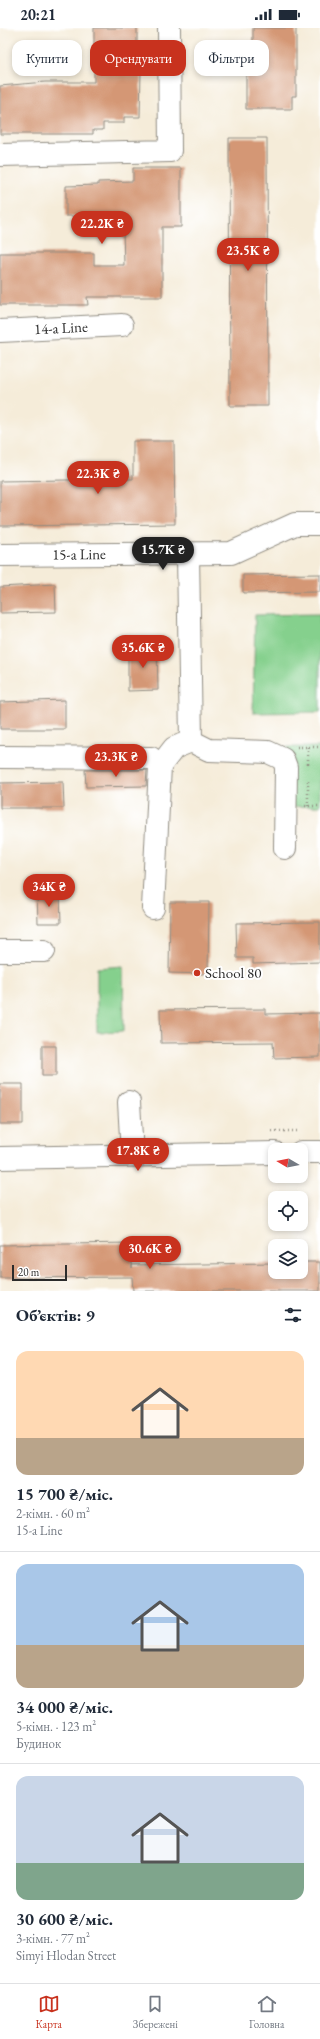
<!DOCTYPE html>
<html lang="uk">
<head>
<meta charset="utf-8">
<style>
	:root { --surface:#fff; --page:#f2f2f3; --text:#1f2937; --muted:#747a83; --line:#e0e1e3; --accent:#c8321e }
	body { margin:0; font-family:"EB Garamond",serif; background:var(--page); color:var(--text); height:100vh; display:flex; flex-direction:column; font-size:15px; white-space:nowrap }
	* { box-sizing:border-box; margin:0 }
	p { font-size:13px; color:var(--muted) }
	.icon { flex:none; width:22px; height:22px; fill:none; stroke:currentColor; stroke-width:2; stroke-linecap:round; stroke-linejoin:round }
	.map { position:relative; height:1263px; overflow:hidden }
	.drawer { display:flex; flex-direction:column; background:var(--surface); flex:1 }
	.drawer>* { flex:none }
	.top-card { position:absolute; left:12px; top:12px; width:296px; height:36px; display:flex; gap:8px }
	.needle { width:26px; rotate:280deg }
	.controls { position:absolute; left:268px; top:1115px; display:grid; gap:8px }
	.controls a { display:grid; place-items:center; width:40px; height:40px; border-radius:8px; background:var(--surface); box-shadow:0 2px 6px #0003; font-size:20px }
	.scale { position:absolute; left:12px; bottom:10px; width:55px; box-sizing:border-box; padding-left:4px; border:2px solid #2b2b2b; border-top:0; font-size:11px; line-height:14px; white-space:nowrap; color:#2b2b2b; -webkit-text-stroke:3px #fff; paint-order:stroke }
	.price { position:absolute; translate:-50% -34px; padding:0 9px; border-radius:14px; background:var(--accent); color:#fff; font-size:13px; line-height:26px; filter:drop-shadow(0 1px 2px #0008) }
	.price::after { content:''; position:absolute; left:50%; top:24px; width:12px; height:9px; margin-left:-6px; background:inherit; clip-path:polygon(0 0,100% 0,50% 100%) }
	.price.current { background:#222; color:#fff }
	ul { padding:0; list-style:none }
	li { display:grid; align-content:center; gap:8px; height:212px; padding:0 16px }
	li+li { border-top:1px solid var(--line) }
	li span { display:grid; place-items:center; height:124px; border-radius:12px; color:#555 }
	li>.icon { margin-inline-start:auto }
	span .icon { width:72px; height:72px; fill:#fffc; stroke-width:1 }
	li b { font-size:17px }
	h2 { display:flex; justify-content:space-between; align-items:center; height:48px; padding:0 16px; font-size:17px }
	.chip { padding:0 14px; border-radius:12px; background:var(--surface); box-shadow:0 2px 6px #0003; font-size:14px; line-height:36px }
	.chip.current { background:var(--accent); color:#fff }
	.status { display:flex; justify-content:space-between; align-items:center; height:28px; padding:0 20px; background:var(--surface); direction:ltr }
	.status svg { height:11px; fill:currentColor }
	.tab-bar { display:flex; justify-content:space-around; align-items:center; height:56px; border-top:1px solid var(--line); background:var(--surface); font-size:11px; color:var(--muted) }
	.tab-bar a { display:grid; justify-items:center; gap:2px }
	.tab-bar .current { color:var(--accent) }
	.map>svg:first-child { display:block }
</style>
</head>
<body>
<div class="status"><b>20:21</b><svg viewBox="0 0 49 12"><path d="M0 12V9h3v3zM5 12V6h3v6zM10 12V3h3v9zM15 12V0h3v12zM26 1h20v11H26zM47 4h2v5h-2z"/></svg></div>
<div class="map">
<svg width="320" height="1263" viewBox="0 0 320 1263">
	<rect width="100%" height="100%" fill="#fff"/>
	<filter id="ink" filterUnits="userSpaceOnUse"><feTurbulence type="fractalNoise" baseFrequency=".025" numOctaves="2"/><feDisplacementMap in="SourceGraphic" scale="8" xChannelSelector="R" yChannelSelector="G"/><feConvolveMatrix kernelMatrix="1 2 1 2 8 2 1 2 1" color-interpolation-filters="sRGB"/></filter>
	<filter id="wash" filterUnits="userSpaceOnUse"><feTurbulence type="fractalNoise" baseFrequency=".012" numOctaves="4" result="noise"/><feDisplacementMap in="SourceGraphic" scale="16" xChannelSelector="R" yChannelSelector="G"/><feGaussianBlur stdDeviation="0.9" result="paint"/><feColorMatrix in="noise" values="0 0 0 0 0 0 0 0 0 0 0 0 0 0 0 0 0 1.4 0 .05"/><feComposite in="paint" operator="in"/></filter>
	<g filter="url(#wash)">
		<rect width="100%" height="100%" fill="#f5ecd9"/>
		<!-- green -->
		<path fill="#85d08d" stroke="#587e5c" d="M320 586V684L253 685 255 587Z
			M287 719H320V778L287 779Z
			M123 938 124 1003 97 1004V940Z"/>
		<g id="blocks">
			<!-- building -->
			<path fill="#d49775" d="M94 0H137V44H141L140 89H124V95H103V102H93V106H0V58L45 54H94Z
				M253 0H296V68H292V81H246V26H253Z
				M229 110H267L268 378H230Z
				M133 140H181V199H162V269H87L88 277H0V225H94V237H124L123 200H99L98 188H66V158L98 157V154L133 153Z
				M133 413H174L175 496 0 498V453L133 451Z
				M320 546V564L243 565V547Z
				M55 556 56 584 0 585V559Z
				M128 619H157L158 662 128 663Z
				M65 672V701H0V674Z
				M85 742H147L146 758 86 759Z
				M63 754 64 780H0V755Z
				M60 864 61 895H38L37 865Z
				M170 874H209L208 946 169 945Z
				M320 894V934L253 936V930H237L236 895Z
				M265 981V986L320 985V1029L274 1030 273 1014 161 1015 160 982Z
				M42 1018H56V1048H42Z
				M0 1056H23V1096H0Z
				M132 1215V1240V1237L275 1235V1244H301V1234H320V1263H133L132 1249 0 1250V1217Z"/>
		</g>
	</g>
	<g filter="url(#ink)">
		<use href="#blocks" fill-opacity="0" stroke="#908c82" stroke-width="1"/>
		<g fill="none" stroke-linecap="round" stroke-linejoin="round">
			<!-- minor casing -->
			<g stroke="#908c82" stroke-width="24">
				<g id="minor">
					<path d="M0 127 170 123 169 0"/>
					<path id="s1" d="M0 303 122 297"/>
					<path d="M188 526 191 713"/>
					<path id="s2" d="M0 527 231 525 295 496H320"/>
					<path d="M0 729 151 730"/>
					<path d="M153 880 160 738 174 720 191 713 209 722 268 724 283 731 286 739 285 820"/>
					<path d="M0 923H44"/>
					<path d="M129 1074 132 1127"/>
					<path d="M301 1124H320"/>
					<path d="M0 1130 275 1125"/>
				</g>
			</g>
			<!-- path -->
			<path stroke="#908c82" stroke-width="2.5" stroke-dasharray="1 3" stroke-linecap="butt" d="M297 719H320
				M308 719V738
				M308 753V778
				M305 778H320
				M272 1103H299"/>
			<!-- minor -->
			<use href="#minor" stroke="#fff" stroke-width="22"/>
		</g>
	</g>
	<!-- markers -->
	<circle fill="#c8321e" stroke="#fff" stroke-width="1.5" cx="197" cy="945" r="4"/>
	<g text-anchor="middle" stroke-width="4" stroke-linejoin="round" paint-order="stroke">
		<!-- street labels -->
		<g font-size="15" fill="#2b2b2b" stroke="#fff">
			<text dy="5" stroke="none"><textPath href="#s1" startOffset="61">14-a Line</textPath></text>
			<text dy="5" stroke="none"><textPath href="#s2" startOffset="79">15-a Line</textPath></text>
		</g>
		<!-- poi labels -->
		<g font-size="15" fill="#2b2b2b" stroke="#fff" text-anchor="start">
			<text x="205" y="950">School 80</text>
		</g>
	</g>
</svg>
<div class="controls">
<a><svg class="needle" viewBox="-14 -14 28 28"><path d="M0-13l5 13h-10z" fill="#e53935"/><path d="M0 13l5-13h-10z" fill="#747a83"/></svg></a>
<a><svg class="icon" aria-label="locate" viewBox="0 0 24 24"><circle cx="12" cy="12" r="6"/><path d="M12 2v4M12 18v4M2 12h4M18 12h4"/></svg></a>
<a><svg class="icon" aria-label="layers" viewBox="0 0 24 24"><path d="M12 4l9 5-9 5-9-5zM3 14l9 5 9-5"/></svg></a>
</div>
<div class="scale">20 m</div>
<b class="price" style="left:102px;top:217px">22.2K ₴</b>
<b class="price" style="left:248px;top:244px">23.5K ₴</b>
<b class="price" style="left:98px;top:467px">22.3K ₴</b>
<b class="price current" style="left:163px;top:543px">15.7K ₴</b>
<b class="price" style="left:143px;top:641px">35.6K ₴</b>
<b class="price" style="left:116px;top:750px">23.3K ₴</b>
<b class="price" style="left:49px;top:880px">34K ₴</b>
<b class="price" style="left:138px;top:1144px">17.8K ₴</b>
<b class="price" style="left:150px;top:1242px">30.6K ₴</b>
<div class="top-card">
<a class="chip">Купити</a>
<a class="chip current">Орендувати</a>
<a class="chip">Фільтри</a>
</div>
</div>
<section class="drawer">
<h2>Об’єктів: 9<svg class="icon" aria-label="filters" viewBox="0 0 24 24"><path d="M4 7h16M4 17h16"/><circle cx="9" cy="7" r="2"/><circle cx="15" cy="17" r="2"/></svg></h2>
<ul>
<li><span style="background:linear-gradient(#ffd9b3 70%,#b9a48a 0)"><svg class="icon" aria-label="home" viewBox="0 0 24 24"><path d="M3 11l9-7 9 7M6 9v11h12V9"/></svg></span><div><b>15 700 ₴/міс.</b><p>2-кімн. · 60 m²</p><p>15-a Line</p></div></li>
<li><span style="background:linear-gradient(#a9c7e8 65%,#b9a48a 0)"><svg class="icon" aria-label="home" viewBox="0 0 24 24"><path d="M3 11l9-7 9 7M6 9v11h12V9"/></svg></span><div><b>34 000 ₴/міс.</b><p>5-кімн. · 123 m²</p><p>Будинок</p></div></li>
<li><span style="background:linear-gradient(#c9d6e8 70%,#7fa58c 0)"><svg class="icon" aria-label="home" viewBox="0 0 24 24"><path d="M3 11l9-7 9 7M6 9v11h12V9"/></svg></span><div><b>30 600 ₴/міс.</b><p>3-кімн. · 77 m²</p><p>Simyi Hlodan Street</p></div></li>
</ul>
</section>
<nav class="tab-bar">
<a class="current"><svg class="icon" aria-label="map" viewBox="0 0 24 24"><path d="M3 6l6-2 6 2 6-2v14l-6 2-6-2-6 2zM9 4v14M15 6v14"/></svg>Карта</a>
<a><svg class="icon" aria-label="saved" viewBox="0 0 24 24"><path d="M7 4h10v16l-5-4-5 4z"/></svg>Збережені</a>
<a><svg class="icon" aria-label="home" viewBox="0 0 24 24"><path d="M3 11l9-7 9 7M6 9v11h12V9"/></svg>Головна</a>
</nav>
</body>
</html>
